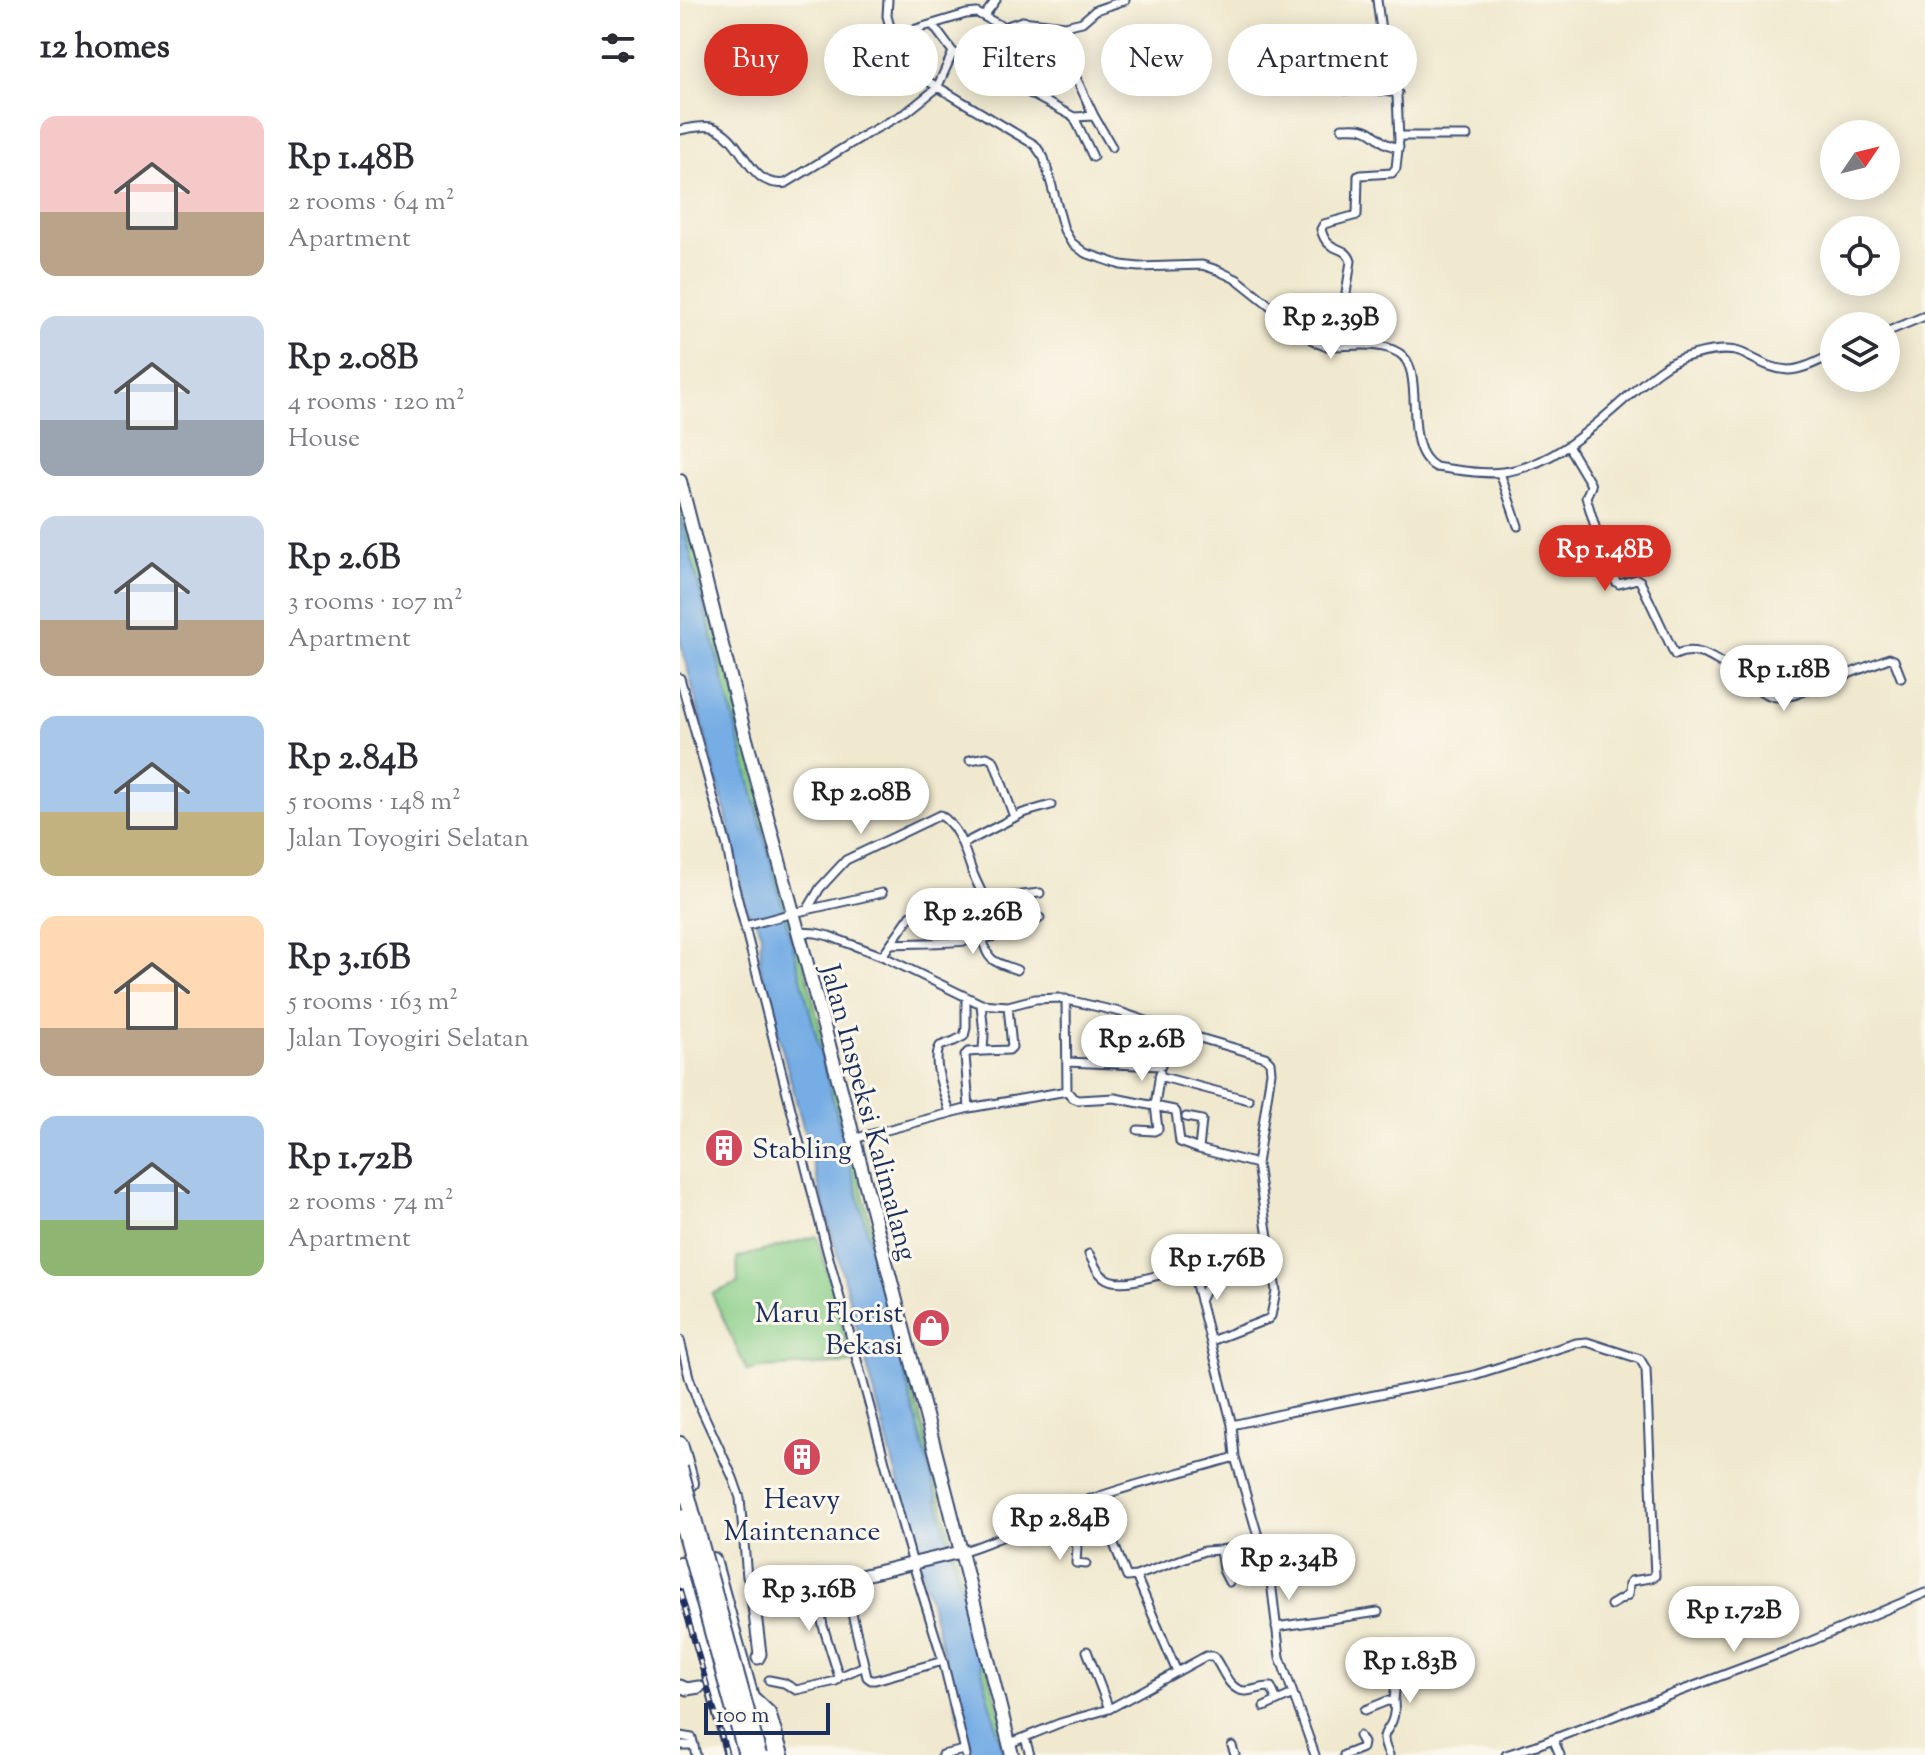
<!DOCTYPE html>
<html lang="en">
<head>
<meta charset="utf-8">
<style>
	:root { --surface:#fff; --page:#f7f7f7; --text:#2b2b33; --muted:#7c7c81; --accent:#d93025 }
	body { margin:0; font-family:"Sorts Mill Goudy",serif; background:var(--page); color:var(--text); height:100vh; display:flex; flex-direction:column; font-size:30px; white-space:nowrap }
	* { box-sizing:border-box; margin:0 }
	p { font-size:26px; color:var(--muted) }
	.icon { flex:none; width:44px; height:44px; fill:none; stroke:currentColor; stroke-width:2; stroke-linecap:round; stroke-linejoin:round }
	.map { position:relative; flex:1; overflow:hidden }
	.sheet { display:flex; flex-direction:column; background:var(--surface); width:680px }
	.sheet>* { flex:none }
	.guide { position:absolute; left:24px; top:24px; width:760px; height:72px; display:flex; gap:16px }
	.needle { width:52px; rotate:55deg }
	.buttons { position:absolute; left:1140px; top:120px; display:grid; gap:16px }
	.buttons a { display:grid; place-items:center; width:80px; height:80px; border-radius:50%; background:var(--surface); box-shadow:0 4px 20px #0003; font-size:40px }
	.scale { position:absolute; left:24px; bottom:20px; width:126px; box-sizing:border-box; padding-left:8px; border:4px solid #1b2f5e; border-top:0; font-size:22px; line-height:28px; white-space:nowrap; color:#1b2f5e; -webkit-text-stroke:6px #fbf7ec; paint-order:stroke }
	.price { position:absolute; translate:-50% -68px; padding:0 18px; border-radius:28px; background:#fff; color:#222; font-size:26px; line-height:52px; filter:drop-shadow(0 2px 4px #0008) }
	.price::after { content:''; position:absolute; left:50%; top:48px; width:24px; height:18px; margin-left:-12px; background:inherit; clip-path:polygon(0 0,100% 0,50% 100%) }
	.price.current { background:var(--accent); color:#fff }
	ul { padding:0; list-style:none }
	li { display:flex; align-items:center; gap:24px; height:200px; padding:0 40px }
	li span { display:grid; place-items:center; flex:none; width:224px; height:160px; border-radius:16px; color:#555 }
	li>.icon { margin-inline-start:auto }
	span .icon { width:96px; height:96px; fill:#fffc; stroke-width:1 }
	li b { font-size:34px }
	h2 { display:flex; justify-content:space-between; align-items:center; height:96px; padding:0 40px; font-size:34px }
	.pill { padding:0 28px; border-radius:36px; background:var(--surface); box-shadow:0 4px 20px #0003; font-size:28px; line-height:72px }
	.pill.current { background:var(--accent); color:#fff }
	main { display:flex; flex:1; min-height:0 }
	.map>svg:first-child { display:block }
</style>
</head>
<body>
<main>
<section class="sheet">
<h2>12 homes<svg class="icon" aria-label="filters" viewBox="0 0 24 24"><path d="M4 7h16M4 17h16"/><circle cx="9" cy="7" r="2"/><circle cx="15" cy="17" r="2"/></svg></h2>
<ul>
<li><span style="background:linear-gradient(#f6c9c9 60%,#b9a48a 0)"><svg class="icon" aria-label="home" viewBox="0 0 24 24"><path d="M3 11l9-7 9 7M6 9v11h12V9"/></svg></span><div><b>Rp 1.48B</b><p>2 rooms · 64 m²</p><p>Apartment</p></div></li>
<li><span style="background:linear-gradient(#c9d6e8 65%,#9aa5b1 0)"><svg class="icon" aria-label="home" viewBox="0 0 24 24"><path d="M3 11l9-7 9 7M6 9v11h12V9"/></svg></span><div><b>Rp 2.08B</b><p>4 rooms · 120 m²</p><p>House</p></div></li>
<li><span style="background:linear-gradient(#c9d6e8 65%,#b9a48a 0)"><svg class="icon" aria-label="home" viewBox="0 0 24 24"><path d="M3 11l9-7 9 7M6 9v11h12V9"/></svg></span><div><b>Rp 2.6B</b><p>3 rooms · 107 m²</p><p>Apartment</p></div></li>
<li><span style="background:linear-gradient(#a9c7e8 60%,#c2b280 0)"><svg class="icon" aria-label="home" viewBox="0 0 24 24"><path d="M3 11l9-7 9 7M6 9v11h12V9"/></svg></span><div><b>Rp 2.84B</b><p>5 rooms · 148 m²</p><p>Jalan Toyogiri Selatan</p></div></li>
<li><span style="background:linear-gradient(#ffd9b3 70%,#b9a48a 0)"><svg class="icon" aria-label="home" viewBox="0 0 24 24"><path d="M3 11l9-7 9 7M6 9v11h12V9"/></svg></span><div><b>Rp 3.16B</b><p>5 rooms · 163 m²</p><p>Jalan Toyogiri Selatan</p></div></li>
<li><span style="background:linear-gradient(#a9c7e8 65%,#8fb573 0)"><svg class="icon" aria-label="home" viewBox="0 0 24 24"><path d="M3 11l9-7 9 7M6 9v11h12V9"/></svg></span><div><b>Rp 1.72B</b><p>2 rooms · 74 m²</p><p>Apartment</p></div></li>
</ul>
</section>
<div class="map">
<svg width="1245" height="1755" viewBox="0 0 1245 1755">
	<rect width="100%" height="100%" fill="#fbf7ec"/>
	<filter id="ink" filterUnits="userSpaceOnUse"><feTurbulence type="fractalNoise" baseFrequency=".0125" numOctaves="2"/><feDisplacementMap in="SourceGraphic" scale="16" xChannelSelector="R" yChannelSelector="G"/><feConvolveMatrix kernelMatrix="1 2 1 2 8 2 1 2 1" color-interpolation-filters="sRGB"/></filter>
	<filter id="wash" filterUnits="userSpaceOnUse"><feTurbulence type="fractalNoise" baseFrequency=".006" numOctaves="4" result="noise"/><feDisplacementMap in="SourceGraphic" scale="32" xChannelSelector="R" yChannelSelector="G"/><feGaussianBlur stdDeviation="1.8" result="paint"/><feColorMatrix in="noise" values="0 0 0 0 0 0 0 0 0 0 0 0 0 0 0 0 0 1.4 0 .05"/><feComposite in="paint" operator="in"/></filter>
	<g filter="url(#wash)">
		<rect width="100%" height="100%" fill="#f0e9cf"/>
		<!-- green -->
		<path fill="#89ce88" stroke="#527e73" stroke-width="2" d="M0 481 276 1556 332 1755H324L0 514Z
			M137 1236 172 1363 80 1368 67 1371 32 1294 58 1283 57 1258Z"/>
		<!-- water -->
		<path fill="#76ade4" stroke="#486ea1" stroke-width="2" d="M0 514 324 1755H289L245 1582 80 966 81 934 76 921 66 909 47 818 0 640Z"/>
	</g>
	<g filter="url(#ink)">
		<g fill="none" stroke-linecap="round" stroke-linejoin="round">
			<!-- street casing -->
			<g stroke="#3b4b6f" stroke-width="11">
				<path id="street" d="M208 0 207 16 214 41 221 55 236 74 355 145 364 158 384 230 391 242 405 253 441 265 459 267 522 265 537 270 558 280 637 343 645 346C668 347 699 340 719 353 748 370 719 448 756 467 775 470 805 475 823 472 876 465 913 426 952 393 966 381 984 364 1002 358 1019 353 1045 346 1062 353 1077 360 1090 369 1108 370 1123 370 1140 360 1154 354
					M304 16 316 0
					M252 24 273 52
					M324 27 342 21 385 26 402 22 416 10 445 0
					M236 29 286 14 297 13 384 59 391 67 414 116 432 147
					M665 90 687 89 718 93
					M394 117 413 157
					M662 128C669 128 677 127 683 129 698 132 699 146 719 147
					M0 130C10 128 22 125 32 127 65 137 67 189 106 183L188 133 227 112 257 88 273 52 394 117 414 116
					M719 136H787
					M1206 332 1245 316
					M658 346 671 261C665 243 647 255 641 229L644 224 677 215 678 176 681 175 712 173 716 168 719 140 716 73 705 61 697 0
					M888 446 910 483 911 486 906 497 917 533 936 582 939 584 957 579 960 581 995 655C1028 638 1061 685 1089 695 1098 699 1105 697 1114 695L1209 658 1214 660 1221 678
					M820 473 838 526
					M0 678 47 846 54 884 147 1251 233 1564 263 1661 286 1755
					M290 760 307 757 314 761 334 817
					M283 844 343 813 371 805
					M127 910 140 888 166 860 260 815C279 826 285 852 292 871 295 879 299 887 303 895
					M65 926 113 913 202 893
					M119 932 136 933 149 936 202 956 301 1004 328 1006 355 999 379 998 440 1012 489 1029 585 1057 590 1062 591 1072 577 1164 596 1291 591 1316 588 1319 531 1341
					M303 940C308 964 317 962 337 970
					M211 944C262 942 316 946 360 918
					M202 956 231 915 236 912 303 895 322 897 360 893
					M303 1051 329 1050 332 1047 328 1006
					M387 1062 481 1066 489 1029
					M479 1076 569 1100
					M387 1091 393 1098 398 1100 435 1098 494 1110 496 1112 500 1142 519 1149 522 1120 506 1117
					M289 1108 285 1055 288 1052 303 1051 304 1034 301 1004
					M270 1113C265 1095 251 1062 260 1046L274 1041 284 1036 286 1028V998
					M458 1130 474 1131 478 1129 475 1105 480 1073
					M173 1139 289 1108 387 1091 386 999
					M519 1149 577 1164
					M409 1254C414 1263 417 1274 427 1279 443 1288 484 1273 502 1269H508L513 1273 552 1425 555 1457 591 1581 600 1657 635 1755
					M520 1301 545 1248
					M0 1340 9 1377 18 1402 53 1478 60 1498 67 1577 71 1582
					M552 1425 609 1412 791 1376 896 1343 907 1342 960 1359 966 1369 975 1576 971 1578 951 1581 949 1584 948 1595 931 1605
					M410 1499 428 1529 447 1577 456 1576 524 1551 540 1550
					M374 1513 395 1543 397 1547 396 1563 406 1564
					M280 1552C323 1540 364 1516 406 1501 454 1483 506 1472 555 1457
					M456 1576 497 1672
					M164 1580 187 1677 191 1680H195L263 1661
					M135 1582 143 1626 159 1677
					M549 1582 543 1570 540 1550 581 1543
					M596 1627 698 1612
					M407 1651 429 1709
					M89 1680 104 1683 116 1690 156 1681 159 1677 184 1666
					M584 1707 613 1694
					M685 1710 707 1701 714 1702
					M0 1736 12 1738 16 1755
					M345 1738 350 1755
					M873 1739 880 1755
					M328 1744 380 1723 429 1709 526 1656H533C543 1667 547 1689 564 1691 574 1691 582 1686 591 1687L597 1701
					M0 1745H14
					M552 1746 555 1755
					M262 1755 284 1750
					M664 1755 682 1748 683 1743 679 1736
					M709 1755C696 1728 712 1734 714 1713 715 1709 714 1704 714 1700 716 1686 717 1676 715 1661
					M826 1755 857 1745 1110 1650 1245 1593"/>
			</g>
			<!-- secondary casing -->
			<g stroke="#3b4b6f" stroke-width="15">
				<path id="secondary" d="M78 1658 80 1654 71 1582H135L164 1580 280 1552
					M0 1686 7 1689 19 1687"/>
			</g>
			<!-- primary casing -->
			<g stroke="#3b4b6f" stroke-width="16">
				<path id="primary" d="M0 481 66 739 159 1082 269 1504 332 1755"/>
			</g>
			<!-- highway casing -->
			<g stroke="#3b4b6f" stroke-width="18">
				<path id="highway" d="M0 1444 11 1483
					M33 1560 87 1755
					M0 1564 52 1755
					M71 1697 88 1713 101 1755"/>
			</g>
			<!-- street -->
			<use href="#street" stroke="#fff" stroke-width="7"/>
			<!-- secondary -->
			<use href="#secondary" stroke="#fff" stroke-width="11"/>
			<!-- primary -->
			<use href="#primary" stroke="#fff" stroke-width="12"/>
			<!-- highway -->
			<use href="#highway" stroke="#fff" stroke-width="14"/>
			<!-- rail casing -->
			<g stroke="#1b2f5e" stroke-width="6">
				<path id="rail" d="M0 1591 47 1755"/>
			</g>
			<!-- rail -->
			<use href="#rail" stroke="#fbf7ec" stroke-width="3" stroke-dasharray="9" stroke-linecap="butt"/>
			<!-- highway-bridge casing -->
			<g stroke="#3b4b6f" stroke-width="18" stroke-linecap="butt">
				<path id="highway-bridge" d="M0 1468 79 1755
					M0 1516 66 1755"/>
			</g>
			<!-- highway-bridge -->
			<use href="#highway-bridge" stroke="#fff" stroke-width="14"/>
		</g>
	</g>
	<!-- icons -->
	<defs>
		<g id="building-disc" transform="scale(2)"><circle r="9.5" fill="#d1495b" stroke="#fbf7ec"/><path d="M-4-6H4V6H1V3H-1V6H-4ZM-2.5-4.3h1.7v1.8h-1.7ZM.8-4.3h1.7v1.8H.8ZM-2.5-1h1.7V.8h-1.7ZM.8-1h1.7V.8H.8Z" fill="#fff"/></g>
		<g id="shop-disc" transform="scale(2)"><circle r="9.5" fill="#d1495b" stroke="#fbf7ec"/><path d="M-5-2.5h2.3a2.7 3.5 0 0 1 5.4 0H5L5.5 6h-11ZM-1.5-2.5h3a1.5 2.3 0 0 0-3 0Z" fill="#fff"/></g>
	</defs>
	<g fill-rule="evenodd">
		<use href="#building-disc" x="44" y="1148"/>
		<use href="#shop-disc" x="251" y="1328"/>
		<use href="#building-disc" x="122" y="1457"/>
	</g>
	<g text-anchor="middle" stroke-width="6" stroke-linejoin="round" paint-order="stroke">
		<!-- street labels -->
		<g font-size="28" fill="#1b2f5e" stroke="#fbf7ec">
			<text transform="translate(190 1112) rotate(75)" y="10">Jalan Inspeksi Kalimalang</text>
		</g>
		<!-- poi labels -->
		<g font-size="28" fill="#1b2f5e" stroke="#fbf7ec" text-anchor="start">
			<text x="72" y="1158">Stabling</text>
			<text x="223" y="1322" text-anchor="end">Maru Florist<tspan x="223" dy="32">Bekasi</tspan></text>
			<text x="122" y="1508" text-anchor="middle">Heavy<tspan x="122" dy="32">Maintenance</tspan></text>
		</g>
	</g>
</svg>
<div class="buttons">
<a><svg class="needle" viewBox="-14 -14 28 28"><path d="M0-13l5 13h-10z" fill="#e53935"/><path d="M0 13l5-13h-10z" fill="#7c7c81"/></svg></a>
<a><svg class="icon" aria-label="locate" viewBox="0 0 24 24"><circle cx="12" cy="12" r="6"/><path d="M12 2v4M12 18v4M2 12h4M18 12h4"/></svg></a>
<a><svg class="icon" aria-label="layers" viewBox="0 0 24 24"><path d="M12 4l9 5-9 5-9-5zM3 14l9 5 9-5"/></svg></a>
</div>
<div class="scale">100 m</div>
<b class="price" style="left:651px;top:361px">Rp 2.39B</b>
<b class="price current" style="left:925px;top:593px">Rp 1.48B</b>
<b class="price" style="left:1104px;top:713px">Rp 1.18B</b>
<b class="price" style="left:181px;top:836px">Rp 2.08B</b>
<b class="price" style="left:293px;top:956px">Rp 2.26B</b>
<b class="price" style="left:462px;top:1083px">Rp 2.6B</b>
<b class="price" style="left:537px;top:1302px">Rp 1.76B</b>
<b class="price" style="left:380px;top:1562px">Rp 2.84B</b>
<b class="price" style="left:609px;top:1602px">Rp 2.34B</b>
<b class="price" style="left:129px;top:1633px">Rp 3.16B</b>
<b class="price" style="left:1054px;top:1654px">Rp 1.72B</b>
<b class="price" style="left:730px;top:1705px">Rp 1.83B</b>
<div class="guide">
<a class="pill current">Buy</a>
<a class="pill">Rent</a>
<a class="pill">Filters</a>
<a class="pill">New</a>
<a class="pill">Apartment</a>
</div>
</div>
</main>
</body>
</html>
